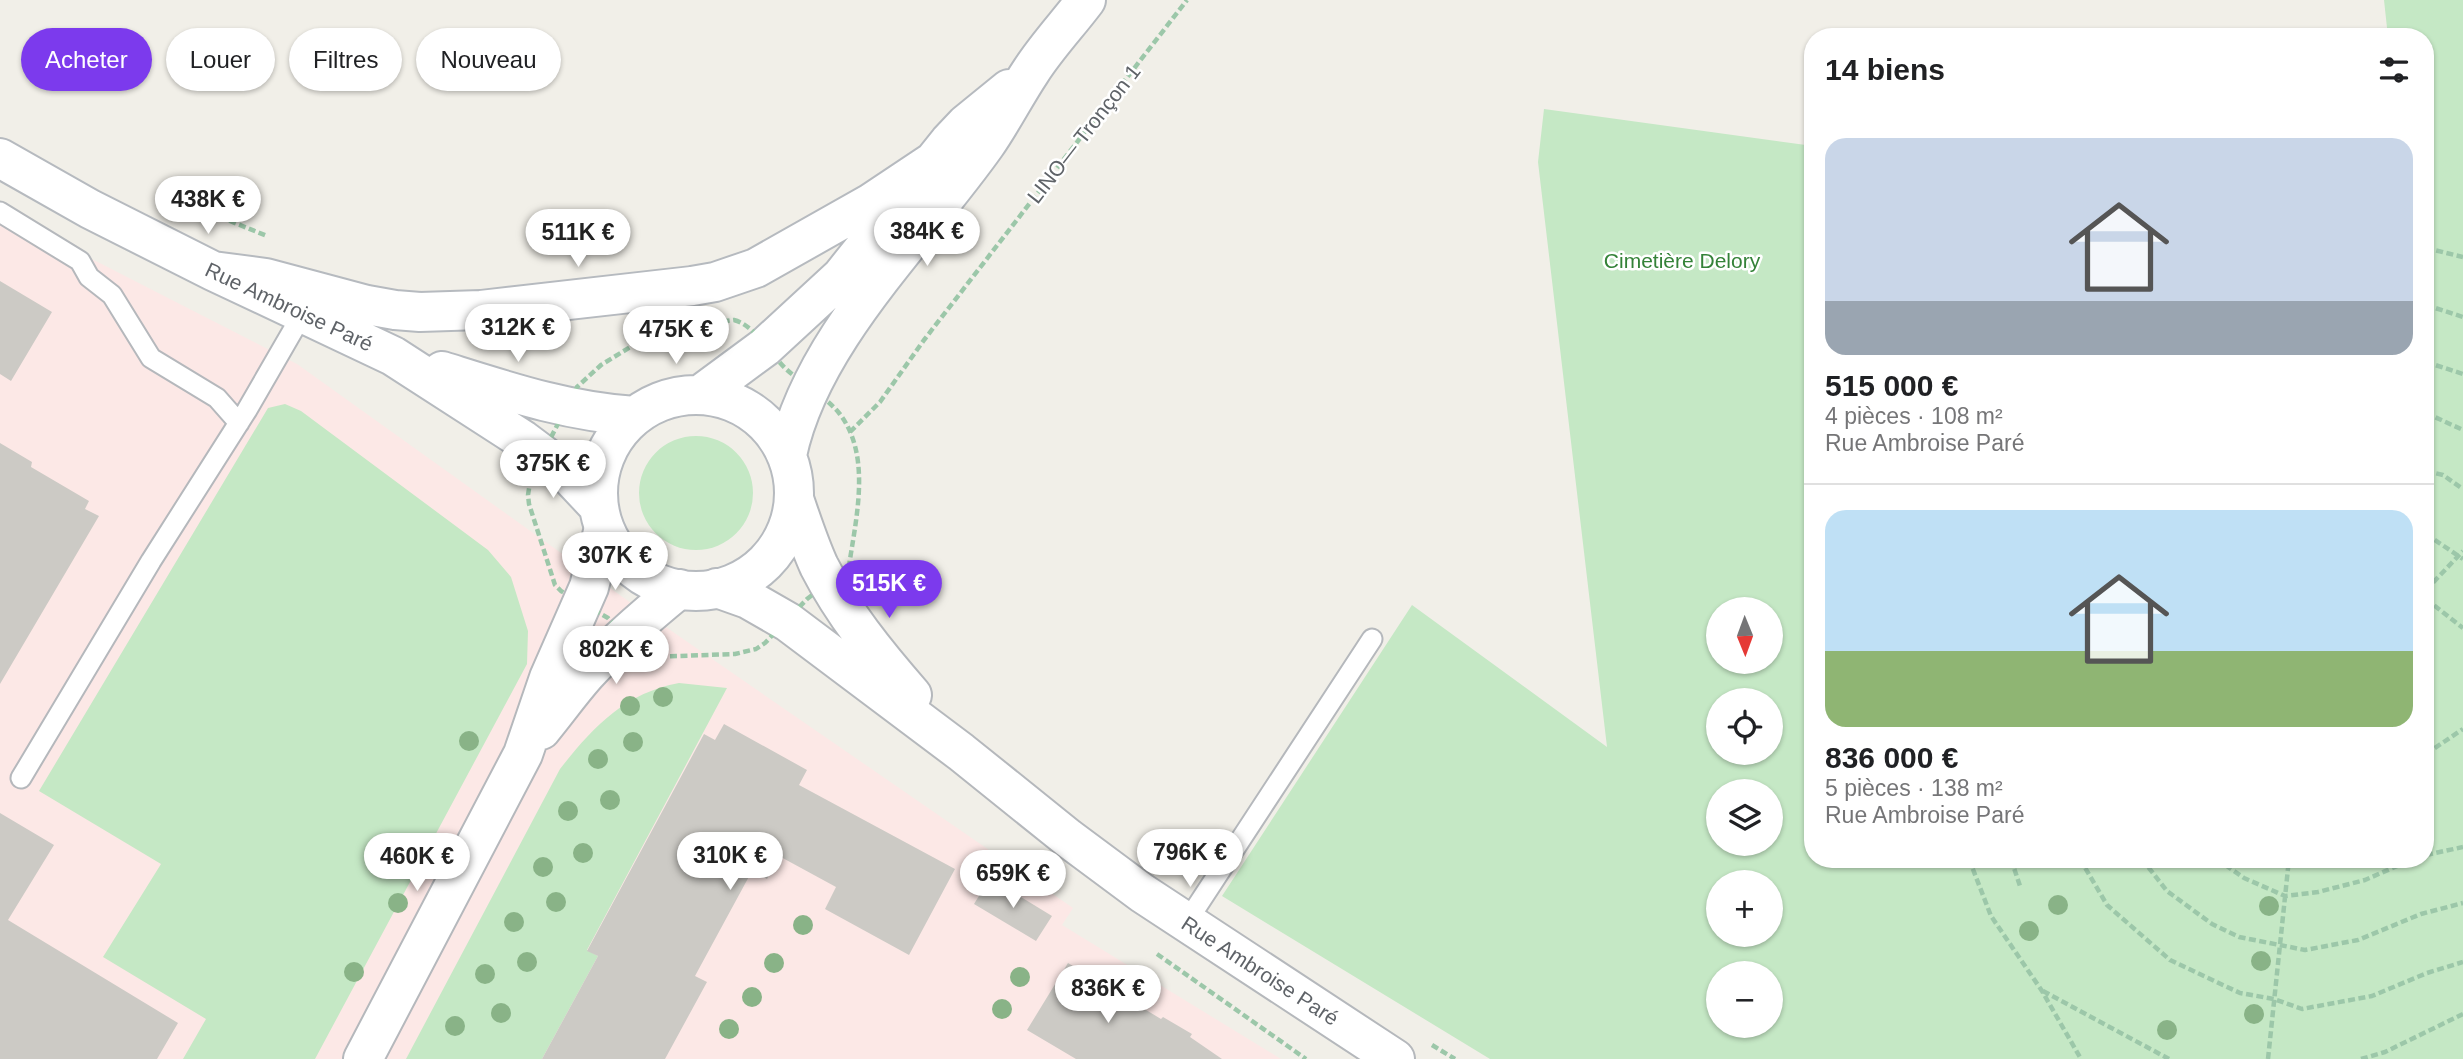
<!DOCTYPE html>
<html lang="fr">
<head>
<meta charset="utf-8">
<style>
	:root { --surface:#fff; --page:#f6f6f6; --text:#202124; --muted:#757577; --line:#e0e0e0; --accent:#7c3aed }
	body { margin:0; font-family:Helvetica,sans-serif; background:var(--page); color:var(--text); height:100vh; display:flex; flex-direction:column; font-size:26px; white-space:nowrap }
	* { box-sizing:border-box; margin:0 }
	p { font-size:23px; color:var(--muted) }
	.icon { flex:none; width:38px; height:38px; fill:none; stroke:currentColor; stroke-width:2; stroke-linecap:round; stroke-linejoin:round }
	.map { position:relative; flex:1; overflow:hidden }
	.side { position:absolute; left:1804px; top:28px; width:630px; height:840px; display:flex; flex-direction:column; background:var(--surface); border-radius:28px; box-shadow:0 2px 5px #0004 }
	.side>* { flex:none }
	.top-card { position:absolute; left:21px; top:28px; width:665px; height:63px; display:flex; gap:14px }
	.needle { width:46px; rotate:179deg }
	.tools { position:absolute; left:1706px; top:597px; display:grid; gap:14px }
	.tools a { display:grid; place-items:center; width:77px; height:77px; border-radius:50%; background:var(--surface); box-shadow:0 2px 5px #0004; font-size:35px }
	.price { position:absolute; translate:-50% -60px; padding:0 16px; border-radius:24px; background:#fff; color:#222; font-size:23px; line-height:46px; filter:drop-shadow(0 2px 4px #0008) }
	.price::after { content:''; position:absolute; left:50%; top:42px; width:21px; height:16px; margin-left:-10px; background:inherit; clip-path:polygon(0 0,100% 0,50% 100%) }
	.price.active { background:var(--accent); color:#fff }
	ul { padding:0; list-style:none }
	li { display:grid; align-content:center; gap:14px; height:371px; padding:0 21px }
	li+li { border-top:2px solid var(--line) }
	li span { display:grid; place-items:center; height:217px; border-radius:21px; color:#555 }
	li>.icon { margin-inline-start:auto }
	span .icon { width:126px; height:126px; fill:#fffc; stroke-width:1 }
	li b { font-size:30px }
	h2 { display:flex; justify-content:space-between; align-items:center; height:84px; padding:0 21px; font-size:30px }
	.chip { padding:0 24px; border-radius:32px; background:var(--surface); box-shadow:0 2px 5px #0004; font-size:24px; line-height:63px }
	.chip.active { background:var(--accent); color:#fff }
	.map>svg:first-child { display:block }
</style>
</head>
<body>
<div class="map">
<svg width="2463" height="1059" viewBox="0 0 2463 1059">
	<rect width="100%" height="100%" fill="#f1efe8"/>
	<!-- medical -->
	<path fill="#fce8e6" d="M0 212 297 364 631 603 1073 908 1062 925 1281 1059H0Z"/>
	<!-- green -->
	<path fill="#c5e8c5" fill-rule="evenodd" d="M2384 0H2463V1059H1490L1222 896 1412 605 1607 747 1538 162 1544 109 1813 146V859H2426V37H2388ZM1718 609H1771V662H1718ZM1718 700H1771V752H1718ZM1718 791H1771V844H1718ZM1718 882H1771V934H1718ZM1718 973H1771V1026H1718Z
		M285 404 301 411 488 550 511 577 528 631 527 664 315 1059H183L206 1019 103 957 161 864 39 791 268 408Z
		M639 493a57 57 0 1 1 114 0a57 57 0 1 1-114 0Z
		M679 683 727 688 587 950 598 956 542 1059H406L560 769C593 727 625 693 679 683Z"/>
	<!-- building -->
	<path fill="#cccac5" d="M0 281 52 312 11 381 0 374Z
		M0 443 32 462 31 467 89 501 85 509 99 516 0 684Z
		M724 724 807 770 799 785 955 869 909 955 825 909 836 887 779 856 767 879 752 871 695 976 707 982 665 1059H542L598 956 587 951 704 734 715 740Z
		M0 813 54 845 8 920 178 1023 157 1059H0Z
		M990 878 1052 916 1036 941 974 904Z
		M1068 963 1161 1019 1163 1017 1192 1034 1190 1037 1222 1059H1076L1027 1030Z"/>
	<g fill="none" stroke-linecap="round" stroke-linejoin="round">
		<!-- service casing -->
		<g stroke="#b5b8bc" stroke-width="23">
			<path id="service" d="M0 212 80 261 89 277 112 295 151 358 217 398 239 423
				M21 778 151 561 247 410 303 313
				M1186 923 1372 639"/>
		</g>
		<!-- tertiary casing -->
		<g stroke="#b5b8bc" stroke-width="42">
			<path id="tertiary" d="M794 499C802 522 809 544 819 566 843 613 877 655 912 695
				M717 588 748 599 788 622 961 752 1068 838 1142 893 1395 1059
				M541 730C556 712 570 692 586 674 614 643 646 616 679 589
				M363 1059 523 754 549 678 589 587 604 528"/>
		</g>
		<!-- secondary casing -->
		<g stroke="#b6babf" stroke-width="42">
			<path id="secondary" d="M0 158 90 209 213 271 393 356 523 440 567 473 599 507
				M213 271 266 278 367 305 395 310 420 312 481 310 692 286 715 282 756 268 871 203 931 163
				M442 371C506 391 568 412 635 416
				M598 493a98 98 0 1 1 196 0a98 98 0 1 1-196 0Z
				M700 395 765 347 841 277 949 142 966 124 1009 89
				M787 455C811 340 919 239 986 144 1002 121 1015 95 1031 71 1047 46 1068 24 1086 0"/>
		</g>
		<!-- path -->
		<path stroke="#9cc7a9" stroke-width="4.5" stroke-dasharray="7 3.5" stroke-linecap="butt" d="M179 206 225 219 267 236
			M2426 248 2463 257
			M2426 305 2463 317
			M734 320C754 325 770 353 785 368 802 384 824 395 839 413 872 455 856 518 849 566L807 599 765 643 756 649 735 654 649 657 634 647 608 618 561 591 555 585 529 504 528 495 531 476 577 387 601 365 640 341 684 326Z
			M2426 362 2463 374
			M2426 413 2463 430
			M850 432 880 402 924 340 1187 0
			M2426 471 2443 475 2463 489
			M2426 534 2463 559
			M2426 590 2463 551
			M2426 599 2463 628
			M2426 754 2463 729
			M2426 855 2463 847
			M1969 859 1991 916 2042 991 2081 1059
			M2011 859 2020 886
			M2080 859 2107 905 2170 960 2240 993 2274 999 2302 1009 2372 996 2427 973 2463 962
			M2142 859 2167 891 2212 924 2239 937 2305 950 2358 940 2421 914 2463 903
			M2217 859 2244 878 2285 896 2318 892 2365 880 2413 859
			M1157 954 1306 1059
			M2043 991 2169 1059
			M1432 1045 1455 1059
			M2268 1059 2289 859
			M2361 1059 2385 1052 2463 1014"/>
		<!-- service -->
		<use href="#service" stroke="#fff" stroke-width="19"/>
		<!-- tertiary -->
		<use href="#tertiary" stroke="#fff" stroke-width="38"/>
		<!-- secondary -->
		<use href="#secondary" stroke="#fff" stroke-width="38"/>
	</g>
	<!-- trees -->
	<g fill="#89b387">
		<circle cx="663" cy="697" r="10"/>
		<circle cx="630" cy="706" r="10"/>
		<circle cx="469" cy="741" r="10"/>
		<circle cx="633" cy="742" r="10"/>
		<circle cx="598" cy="759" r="10"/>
		<circle cx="610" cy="800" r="10"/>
		<circle cx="568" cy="811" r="10"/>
		<circle cx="583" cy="853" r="10"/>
		<circle cx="543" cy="867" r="10"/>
		<circle cx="556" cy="902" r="10"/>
		<circle cx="398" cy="903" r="10"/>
		<circle cx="2058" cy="905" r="10"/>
		<circle cx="2269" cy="906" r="10"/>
		<circle cx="514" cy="922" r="10"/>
		<circle cx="803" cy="925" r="10"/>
		<circle cx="2029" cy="931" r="10"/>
		<circle cx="2261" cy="961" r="10"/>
		<circle cx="527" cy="962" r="10"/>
		<circle cx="774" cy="963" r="10"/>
		<circle cx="354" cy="972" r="10"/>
		<circle cx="485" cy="974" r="10"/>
		<circle cx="1020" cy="977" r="10"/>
		<circle cx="752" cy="997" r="10"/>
		<circle cx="1002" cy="1009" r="10"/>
		<circle cx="501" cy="1013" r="10"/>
		<circle cx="2254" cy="1014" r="10"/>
		<circle cx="455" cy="1026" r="10"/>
		<circle cx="729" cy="1029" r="10"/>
		<circle cx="2167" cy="1030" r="10"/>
	</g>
	<g text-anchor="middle" stroke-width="5" stroke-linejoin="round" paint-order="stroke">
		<!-- street labels -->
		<g font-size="21" fill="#5f6368" stroke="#fff">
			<text transform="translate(1084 134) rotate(-52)" y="7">LINO— Tronçon 1</text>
			<text transform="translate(289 307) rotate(25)" y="7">Rue Ambroise Paré</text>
			<text transform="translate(1260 971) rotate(33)" y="7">Rue Ambroise Paré</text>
		</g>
		<!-- park labels -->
		<g font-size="21" fill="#348238" stroke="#fff">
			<text x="1682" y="268">Cimetière Delory</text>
		</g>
	</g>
</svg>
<div class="tools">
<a><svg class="needle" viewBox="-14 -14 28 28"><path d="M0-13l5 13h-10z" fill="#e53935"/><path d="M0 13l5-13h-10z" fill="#757577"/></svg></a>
<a><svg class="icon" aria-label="locate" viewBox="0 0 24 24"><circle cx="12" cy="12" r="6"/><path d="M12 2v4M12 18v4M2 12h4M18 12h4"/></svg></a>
<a><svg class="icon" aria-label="layers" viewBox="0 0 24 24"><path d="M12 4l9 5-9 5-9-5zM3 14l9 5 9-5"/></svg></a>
<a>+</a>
<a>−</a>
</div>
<b class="price" style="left:208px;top:236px">438K €</b>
<b class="price" style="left:927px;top:268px">384K €</b>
<b class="price" style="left:578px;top:269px">511K €</b>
<b class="price" style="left:518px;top:364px">312K €</b>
<b class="price" style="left:676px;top:366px">475K €</b>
<b class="price" style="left:553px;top:500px">375K €</b>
<b class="price" style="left:615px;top:592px">307K €</b>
<b class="price active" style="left:889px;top:620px">515K €</b>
<b class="price" style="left:616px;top:686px">802K €</b>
<b class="price" style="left:1190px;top:889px">796K €</b>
<b class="price" style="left:730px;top:892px">310K €</b>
<b class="price" style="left:417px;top:893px">460K €</b>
<b class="price" style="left:1013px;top:910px">659K €</b>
<b class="price" style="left:1108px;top:1025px">836K €</b>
<div class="top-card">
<a class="chip active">Acheter</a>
<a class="chip">Louer</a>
<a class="chip">Filtres</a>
<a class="chip">Nouveau</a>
</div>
<section class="side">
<h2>14 biens<svg class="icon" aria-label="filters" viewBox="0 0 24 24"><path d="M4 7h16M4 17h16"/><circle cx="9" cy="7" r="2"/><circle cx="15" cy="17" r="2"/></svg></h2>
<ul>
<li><span style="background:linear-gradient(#c9d6e8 75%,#9aa5b1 0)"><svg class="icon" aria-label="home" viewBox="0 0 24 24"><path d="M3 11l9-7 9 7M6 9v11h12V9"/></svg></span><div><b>515 000 €</b><p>4 pièces · 108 m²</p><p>Rue Ambroise Paré</p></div></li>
<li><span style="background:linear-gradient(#bfe0f5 65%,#8fb573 0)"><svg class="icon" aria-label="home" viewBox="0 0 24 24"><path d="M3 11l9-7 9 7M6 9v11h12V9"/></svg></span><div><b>836 000 €</b><p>5 pièces · 138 m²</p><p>Rue Ambroise Paré</p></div></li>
</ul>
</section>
</div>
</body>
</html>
